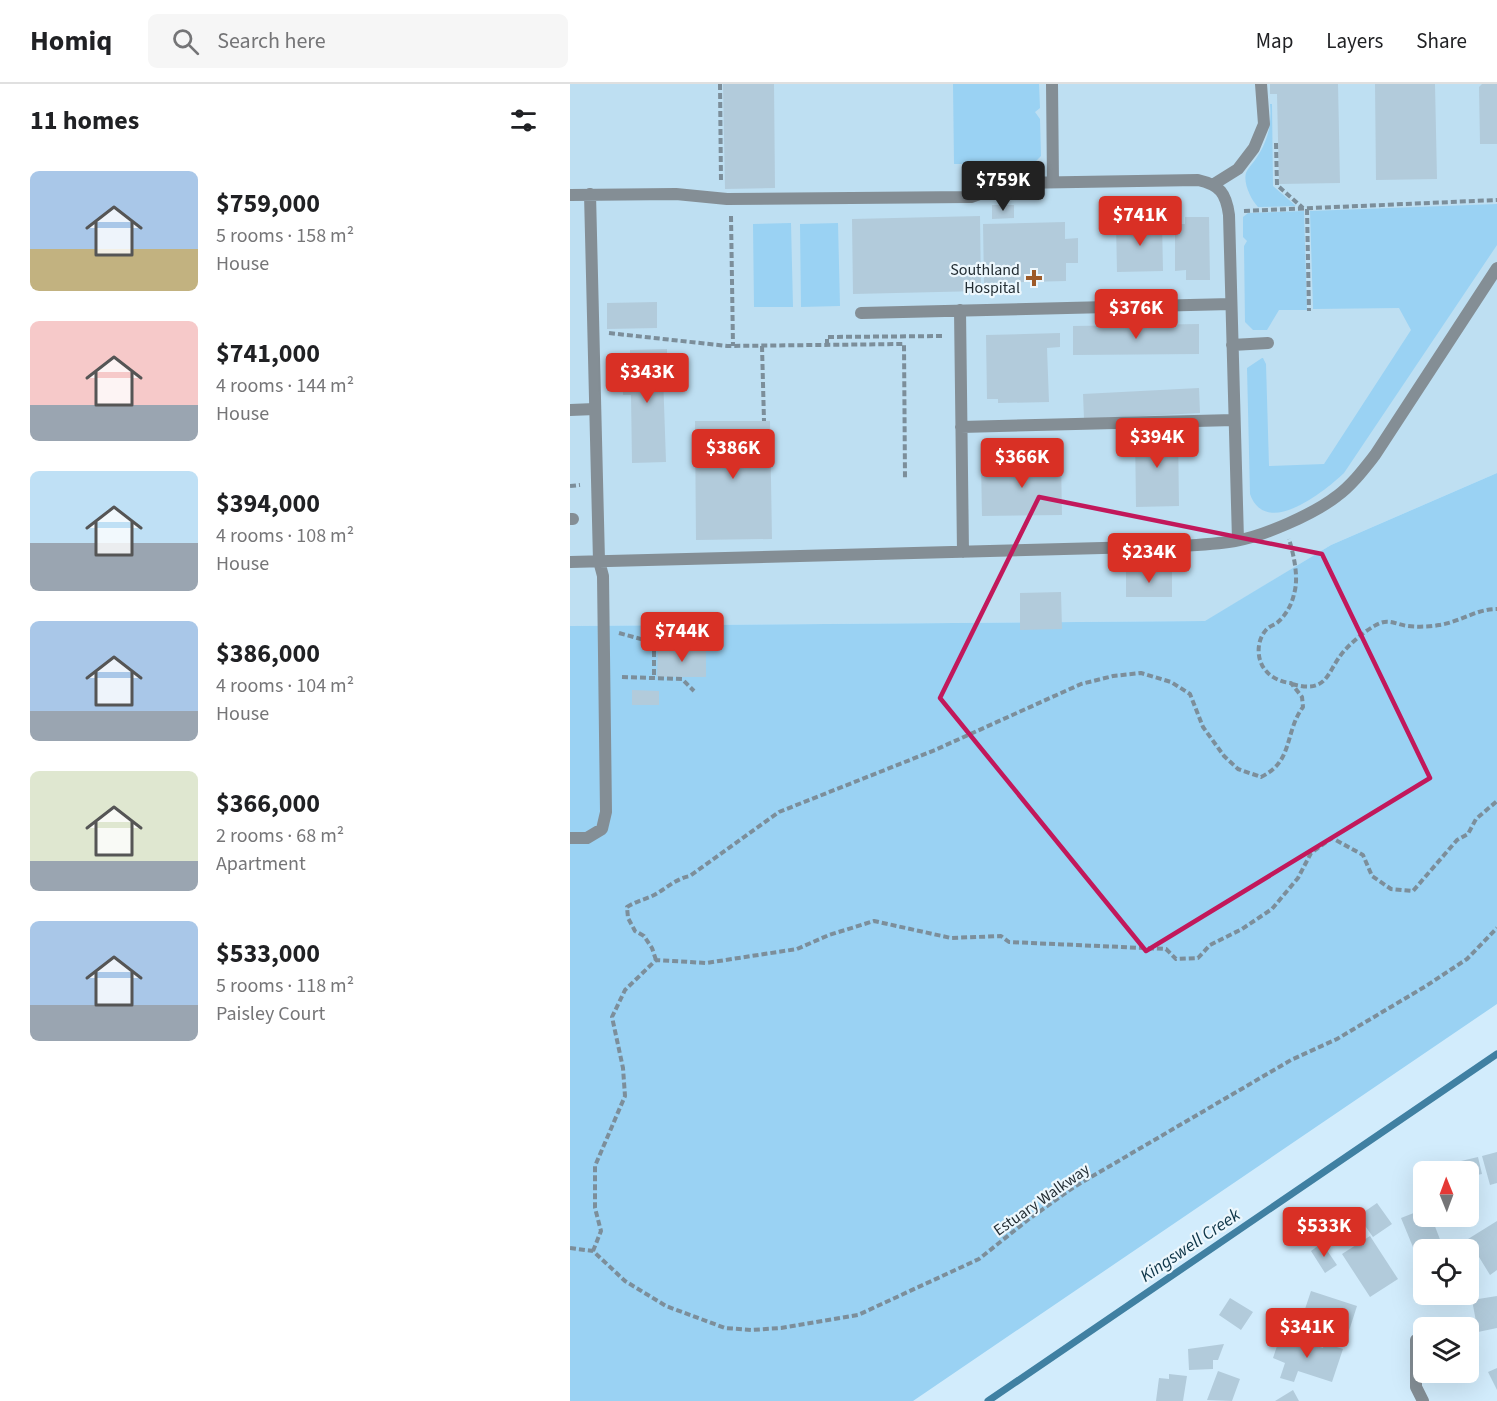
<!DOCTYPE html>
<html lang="en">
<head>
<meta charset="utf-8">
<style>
	:root { --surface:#fff; --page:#f6f6f6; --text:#202124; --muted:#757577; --line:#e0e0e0; --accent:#d93025 }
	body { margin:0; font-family:"Source Sans 3",sans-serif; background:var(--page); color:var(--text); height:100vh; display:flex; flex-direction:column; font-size:22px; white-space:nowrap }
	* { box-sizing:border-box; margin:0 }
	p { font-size:20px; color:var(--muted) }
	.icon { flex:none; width:33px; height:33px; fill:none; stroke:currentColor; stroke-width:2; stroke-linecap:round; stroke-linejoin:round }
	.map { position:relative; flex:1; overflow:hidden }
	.details { display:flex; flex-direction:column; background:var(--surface); width:570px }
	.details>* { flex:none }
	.needle { width:39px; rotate:359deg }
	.buttons { position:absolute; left:843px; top:1077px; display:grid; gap:12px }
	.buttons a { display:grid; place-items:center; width:66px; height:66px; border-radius:9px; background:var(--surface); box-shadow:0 6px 24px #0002; font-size:30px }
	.price { position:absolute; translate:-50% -51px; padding:0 14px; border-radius:6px; background:var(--accent); color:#fff; font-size:20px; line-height:39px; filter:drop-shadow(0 2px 3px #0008) }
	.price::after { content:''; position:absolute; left:50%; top:36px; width:18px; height:14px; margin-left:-9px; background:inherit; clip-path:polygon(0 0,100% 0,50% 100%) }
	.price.active { background:#222; color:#fff }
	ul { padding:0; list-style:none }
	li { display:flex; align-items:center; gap:18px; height:150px; padding:0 30px }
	li span { display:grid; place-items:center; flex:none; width:168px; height:120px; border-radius:9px; color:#555 }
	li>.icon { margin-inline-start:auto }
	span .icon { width:72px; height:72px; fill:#fffc; stroke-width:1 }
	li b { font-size:26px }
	h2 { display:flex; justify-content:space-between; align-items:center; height:72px; padding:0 30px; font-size:26px }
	header { display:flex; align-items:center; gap:36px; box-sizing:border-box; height:84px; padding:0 30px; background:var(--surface); border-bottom:2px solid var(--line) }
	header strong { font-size:28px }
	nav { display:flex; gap:33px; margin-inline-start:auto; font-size:21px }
	.search { width:420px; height:54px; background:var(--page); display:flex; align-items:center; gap:15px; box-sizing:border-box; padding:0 21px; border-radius:9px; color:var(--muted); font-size:22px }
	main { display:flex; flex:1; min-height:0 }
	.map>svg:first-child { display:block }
</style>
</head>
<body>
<header>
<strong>Homiq</strong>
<div class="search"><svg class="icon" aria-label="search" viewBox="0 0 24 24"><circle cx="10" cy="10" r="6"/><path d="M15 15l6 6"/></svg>Search here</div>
<nav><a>Map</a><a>Layers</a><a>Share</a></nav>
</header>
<main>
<section class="details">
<h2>11 homes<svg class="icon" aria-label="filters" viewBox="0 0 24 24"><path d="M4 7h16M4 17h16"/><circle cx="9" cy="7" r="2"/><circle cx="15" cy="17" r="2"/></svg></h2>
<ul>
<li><span style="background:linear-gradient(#a9c7e8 65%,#c2b280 0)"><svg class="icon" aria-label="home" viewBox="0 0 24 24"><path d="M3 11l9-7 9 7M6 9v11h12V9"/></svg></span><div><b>$759,000</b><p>5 rooms · 158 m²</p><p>House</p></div></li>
<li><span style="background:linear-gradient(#f6c9c9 70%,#9aa5b1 0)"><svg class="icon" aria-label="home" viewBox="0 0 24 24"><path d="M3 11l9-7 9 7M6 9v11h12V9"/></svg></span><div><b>$741,000</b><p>4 rooms · 144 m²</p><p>House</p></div></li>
<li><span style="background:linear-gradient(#bfe0f5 60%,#9aa5b1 0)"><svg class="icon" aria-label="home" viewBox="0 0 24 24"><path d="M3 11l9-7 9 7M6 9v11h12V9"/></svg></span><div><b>$394,000</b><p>4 rooms · 108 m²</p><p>House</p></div></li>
<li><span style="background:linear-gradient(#a9c7e8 75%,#9aa5b1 0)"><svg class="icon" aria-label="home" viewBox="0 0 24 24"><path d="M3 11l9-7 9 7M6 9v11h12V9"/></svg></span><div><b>$386,000</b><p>4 rooms · 104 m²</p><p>House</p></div></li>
<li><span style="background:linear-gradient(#dfe7d0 75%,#9aa5b1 0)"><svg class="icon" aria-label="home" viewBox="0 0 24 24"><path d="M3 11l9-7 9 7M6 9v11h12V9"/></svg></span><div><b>$366,000</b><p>2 rooms · 68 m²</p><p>Apartment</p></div></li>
<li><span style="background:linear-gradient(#a9c7e8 70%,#9aa5b1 0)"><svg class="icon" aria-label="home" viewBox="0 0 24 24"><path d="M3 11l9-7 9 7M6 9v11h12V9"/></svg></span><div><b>$533,000</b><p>5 rooms · 118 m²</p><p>Paisley Court</p></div></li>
</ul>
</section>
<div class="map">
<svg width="927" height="1317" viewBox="0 0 927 1317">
	<rect width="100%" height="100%" fill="#d2ecfc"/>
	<!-- built -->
	<path fill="#bedff2" d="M0 0H927V389L761 461 636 537 0 542Z"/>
	<!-- green -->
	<path fill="#9ad2f3" d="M383 0H469L470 24 465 28 470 35 471 72 466 77V83L439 86 410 98V91H413V80H384Z
		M700 20H702L703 102 726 122 688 123C681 116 673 99 676 89 678 84 684 78 687 73 698 57 702 39 700 20Z
		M927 120V161L774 389C755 407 696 455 680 410L677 284 692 274H693L696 280 699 382 754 380 841 246 829 224 743 225 740 127Z
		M734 127 737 226H709L697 246H683L675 238 674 162 677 157 673 153V133L678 129Z
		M221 139 223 223H184L183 140Z
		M268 139 270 222 231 223 230 140Z
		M927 389V920L343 1317H0V542L635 537 761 461Z"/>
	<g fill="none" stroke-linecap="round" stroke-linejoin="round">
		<!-- stream -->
		<path stroke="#4080a2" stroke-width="7" d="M418 1317 927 970"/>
	</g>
	<!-- building -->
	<path fill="#b2cbdb" d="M153 0H204L205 104 155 105Z
		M700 0H768L770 99 709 100 707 10H700Z
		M805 0H865L867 95 806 96Z
		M912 0H927V60H910L909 3Z
		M422 121H444V134L422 135Z
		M410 132 411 207 283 210 282 135Z
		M615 133H639L640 196H616V186L605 187V140H615Z
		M495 138V155L508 154V179H496V197L414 199 413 140Z
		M592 138 593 187 547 188 546 139Z
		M87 218V244L37 245V219Z
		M629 240V270L503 271V242Z
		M490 249V263L477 264 479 318 428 319V315H417L416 251Z
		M97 265V291H93L96 378 62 379 61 311H53L52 280H60V266Z
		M629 304 630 329 514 335 513 310Z
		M125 337H200L202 455 126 456Z
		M608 347 609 422 566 423 565 348Z
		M491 377 492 431 412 432 411 379Z
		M556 486H602V513H556Z
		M491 508 492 545 450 546V509Z
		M88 565 136 566V593H87Z
		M62 606 89 607V621H62Z
		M927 1068V1099L920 1101 912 1072Z
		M908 1073 912 1090 898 1093V1088H893L891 1077Z
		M807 1119 822 1140 803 1153 788 1132Z
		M854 1125V1132H861L874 1166H854V1184L852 1185 831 1134Z
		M927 1137V1186L920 1191 898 1155Z
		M800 1152 828 1195 800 1213 772 1170Z
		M885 1157 898 1158V1166H884Z
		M752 1159 767 1181 755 1189 741 1167Z
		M741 1207 787 1222 778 1250 732 1234Z
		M927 1212V1244L908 1248 902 1216Z
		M660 1214 683 1228 671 1246 649 1231Z
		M711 1250 753 1264 754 1259 773 1265 762 1298 728 1287 724 1298 710 1294 715 1279 703 1274Z
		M654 1260 648 1276H643V1285L619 1286 618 1265Z
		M927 1284V1306L918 1288Z
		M648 1287 670 1295 662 1317 637 1316Z
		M599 1290 617 1292 613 1317H586L589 1294 599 1295Z
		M723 1306 729 1317H705Z"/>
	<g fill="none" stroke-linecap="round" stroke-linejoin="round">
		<!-- path -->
		<path stroke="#7c8e9a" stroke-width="4" stroke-dasharray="6 3" stroke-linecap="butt" d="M150 0 151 98
			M706 59 707 101 733 124
			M737 125 739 227
			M674 127 927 116
			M161 132 163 262
			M39 249 157 262 334 260 335 394
			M257 261V253L374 252
			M192 262 194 337
			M0 402 10 401
			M49 549 89 560
			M84 558V593
			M52 593 112 595 124 607
			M722 600C759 610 756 588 774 567 783 557 795 547 806 541 818 534 825 540 837 542 846 543 860 543 869 541 890 538 906 525 927 525
			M86 876 82 864 74 852 65 847 58 834 57 823C65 818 72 816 80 813 94 807 104 795 120 792L209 728 365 666 511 600 543 592 571 589 601 598 620 610 633 643 654 672 668 685 691 693C724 677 714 649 733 623L732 613 721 599C714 599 702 594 697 588 686 577 686 557 696 546 699 542 705 541 708 538 716 531 722 520 724 510 729 494 724 472 719 455
			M0 1164 23 1167 55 1197 96 1222 155 1244 181 1246 211 1244 288 1231 409 1175 459 1135 504 1103 721 976 767 955 856 902 897 875 927 844
			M23 1167 31 1147 25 1124V1082L55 1012 53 984 42 933 55 906 86 876 136 879 227 865 259 851 304 837 381 854 431 852 439 858 596 865 606 875 628 874 640 861 672 845 702 825 728 794 741 769 762 754 793 771 802 792 821 805 843 807 887 756 898 750 906 735 927 717"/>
		<!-- lane -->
		<path stroke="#848e95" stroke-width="12" d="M482 0 483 98
			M644 100 668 85 684 64 694 40 691 0
			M0 111 106 110 157 115 401 113 440 99 628 96C650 101 656 109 659 131L668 456
			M390 226 393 468
			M291 229 661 220
			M662 261 698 259
			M0 326 25 325
			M391 343 664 336
			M0 435H3
			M0 478 609 462C628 461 647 460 665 457 694 452 744 430 767 412 782 401 794 385 805 371L927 184
			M0 754H17L32 745 36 728 33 492 29 477 20 110"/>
		<!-- street -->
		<path stroke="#848e95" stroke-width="12" d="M846 1256V1303L853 1317"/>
	</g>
	<!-- marked area -->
	<path fill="none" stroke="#c2185b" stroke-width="4.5" stroke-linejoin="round" d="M469 413 752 470 860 694 576 867 370 614Z"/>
	<!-- markers -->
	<path fill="#9d5a29" stroke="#ecf7fd" stroke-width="2" d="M461 185h6v6h6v6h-6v6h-6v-6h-6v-6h6z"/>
	<g text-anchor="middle" stroke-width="4.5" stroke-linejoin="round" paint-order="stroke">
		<!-- poi labels -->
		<g font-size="16" fill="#232d33" stroke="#ecf7fd" text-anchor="end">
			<text x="450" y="191">Southland<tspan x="450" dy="18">Hospital</tspan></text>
		</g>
		<!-- street labels -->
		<g font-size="16" fill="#232d33" stroke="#ecf7fd">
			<text transform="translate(471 1115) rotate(-35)" y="6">Estuary Walkway</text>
		</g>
		<!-- water labels -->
		<g font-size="18" font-style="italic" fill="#0e3548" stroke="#ecf7fd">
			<text transform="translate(620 1161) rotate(-34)" y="6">Kingswell Creek</text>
		</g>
	</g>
</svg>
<div class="buttons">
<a><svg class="needle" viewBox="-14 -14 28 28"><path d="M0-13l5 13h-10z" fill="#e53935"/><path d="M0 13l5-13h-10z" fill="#757577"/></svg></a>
<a><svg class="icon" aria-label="locate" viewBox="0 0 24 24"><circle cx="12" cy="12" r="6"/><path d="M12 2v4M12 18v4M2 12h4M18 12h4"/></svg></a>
<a><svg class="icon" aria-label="layers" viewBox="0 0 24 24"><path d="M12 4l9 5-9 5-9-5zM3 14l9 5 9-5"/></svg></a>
</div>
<b class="price active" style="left:433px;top:128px">$759K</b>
<b class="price" style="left:570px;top:163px">$741K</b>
<b class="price" style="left:566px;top:256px">$376K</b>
<b class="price" style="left:77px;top:320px">$343K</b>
<b class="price" style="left:587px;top:385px">$394K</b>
<b class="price" style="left:163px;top:396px">$386K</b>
<b class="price" style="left:452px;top:405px">$366K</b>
<b class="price" style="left:579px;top:500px">$234K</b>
<b class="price" style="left:112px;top:579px">$744K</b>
<b class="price" style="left:754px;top:1174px">$533K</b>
<b class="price" style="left:737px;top:1275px">$341K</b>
</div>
</main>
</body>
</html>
